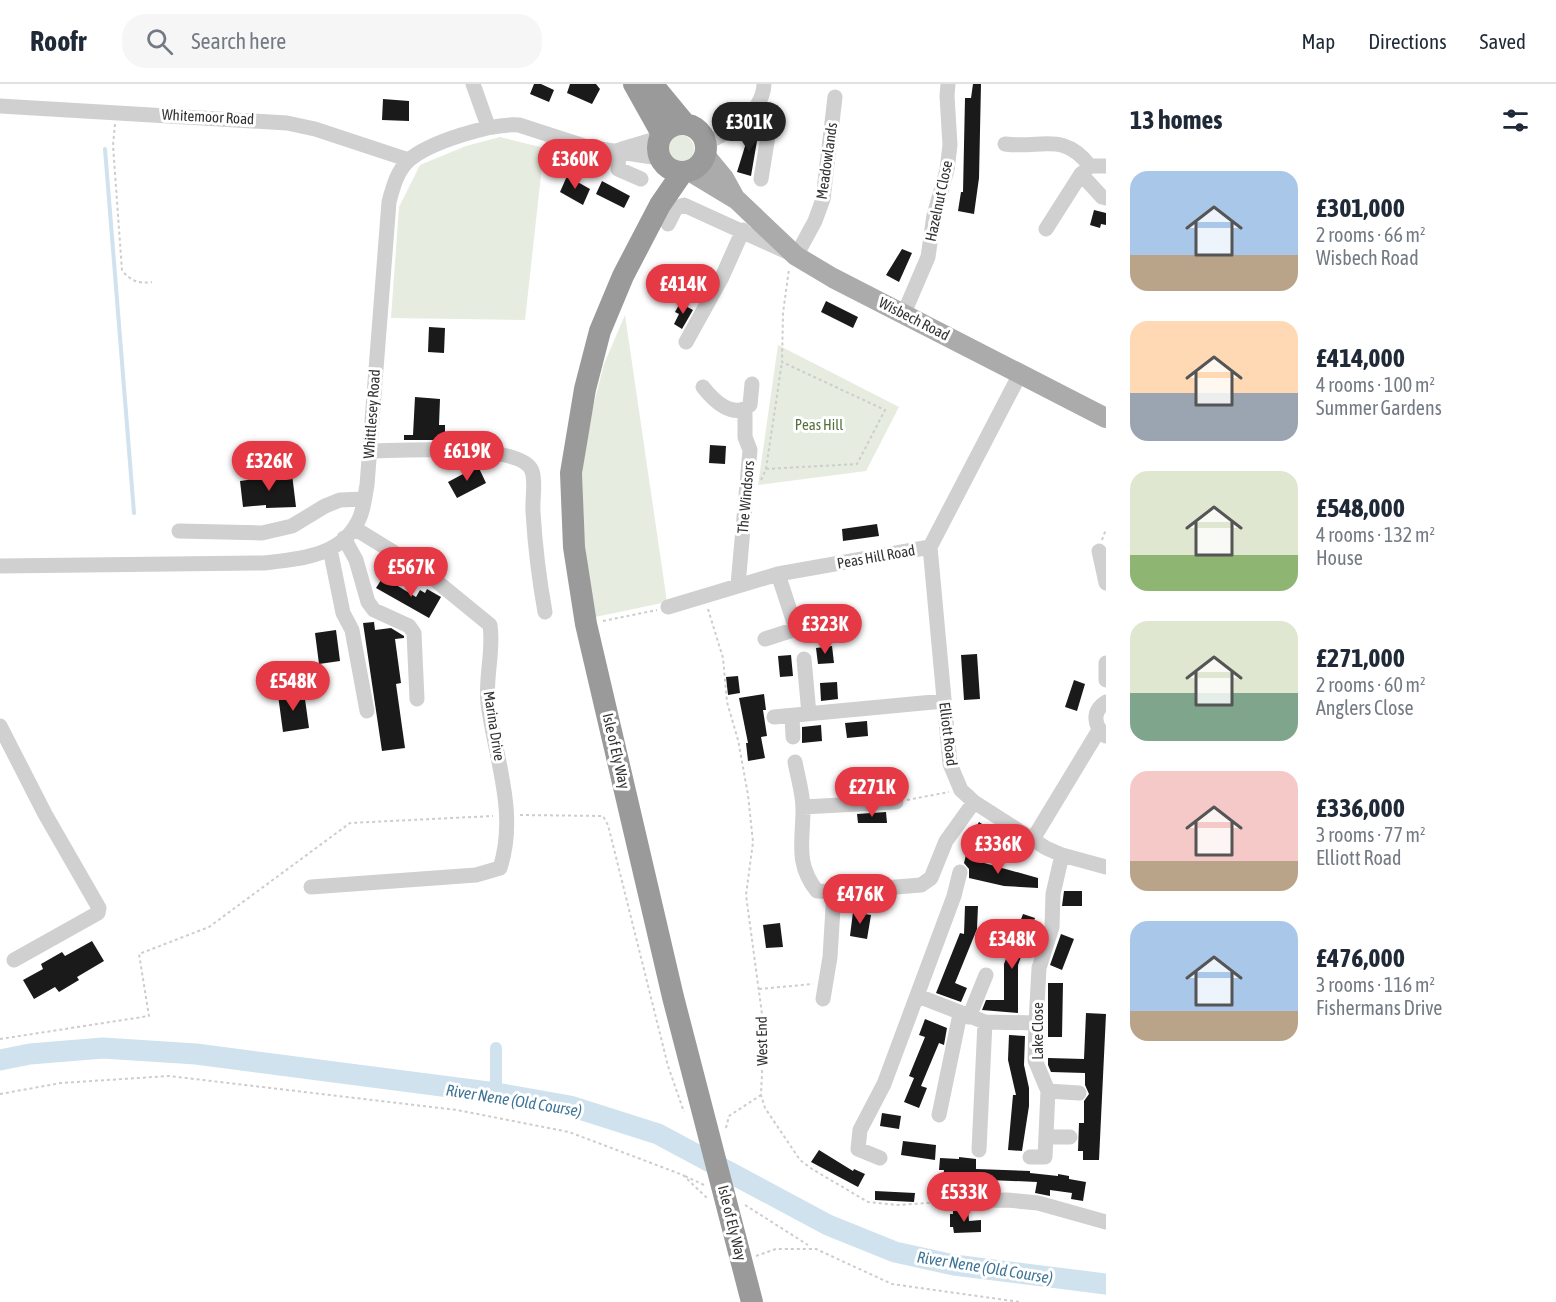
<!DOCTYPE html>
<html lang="en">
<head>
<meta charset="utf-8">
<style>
	:root { --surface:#fff; --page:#f6f6f7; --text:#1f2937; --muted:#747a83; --line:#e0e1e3; --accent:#e63946 }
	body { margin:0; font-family:"Asap Condensed",sans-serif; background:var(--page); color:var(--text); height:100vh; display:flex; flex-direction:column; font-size:22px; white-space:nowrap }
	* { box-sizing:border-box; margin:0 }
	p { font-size:20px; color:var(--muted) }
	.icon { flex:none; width:33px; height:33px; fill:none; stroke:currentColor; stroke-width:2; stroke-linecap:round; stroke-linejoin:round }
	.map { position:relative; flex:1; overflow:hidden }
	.side { display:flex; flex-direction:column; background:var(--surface); width:450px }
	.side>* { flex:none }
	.price { position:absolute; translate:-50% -51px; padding:0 14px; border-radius:21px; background:var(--accent); color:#fff; font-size:20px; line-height:39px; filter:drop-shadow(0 2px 3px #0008) }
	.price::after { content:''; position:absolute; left:50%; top:36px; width:18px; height:14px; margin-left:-9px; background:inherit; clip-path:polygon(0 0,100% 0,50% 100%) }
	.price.current { background:#222; color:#fff }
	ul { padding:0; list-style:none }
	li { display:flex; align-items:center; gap:18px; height:150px; padding:0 24px }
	li span { display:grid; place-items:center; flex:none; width:168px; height:120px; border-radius:18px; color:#555 }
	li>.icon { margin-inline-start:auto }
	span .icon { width:72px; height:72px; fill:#fffc; stroke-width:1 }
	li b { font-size:26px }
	h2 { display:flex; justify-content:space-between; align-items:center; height:72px; padding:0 24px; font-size:26px }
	header { display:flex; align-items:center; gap:36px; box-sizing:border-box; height:84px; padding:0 30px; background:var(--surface); border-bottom:2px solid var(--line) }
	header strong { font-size:28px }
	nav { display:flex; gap:33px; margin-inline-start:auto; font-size:21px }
	.search { width:420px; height:54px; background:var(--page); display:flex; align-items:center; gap:15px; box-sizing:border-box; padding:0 21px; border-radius:24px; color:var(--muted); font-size:22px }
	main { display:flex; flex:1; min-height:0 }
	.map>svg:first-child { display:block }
</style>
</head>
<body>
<header>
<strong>Roofr</strong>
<div class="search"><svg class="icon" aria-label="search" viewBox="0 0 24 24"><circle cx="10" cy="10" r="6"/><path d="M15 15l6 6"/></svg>Search here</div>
<nav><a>Map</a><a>Directions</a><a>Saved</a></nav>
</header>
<main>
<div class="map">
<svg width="1106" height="1218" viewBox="0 0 1106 1218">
	<rect width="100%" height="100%" fill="#fff"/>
	<!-- green -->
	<path fill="#e6ecdf" d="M666 65a14 14 0 1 1 28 0a14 14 0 1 1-28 0Z
		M500 53 544 64 525 236 391 234 399 123 420 81 466 62Z
		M625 231 667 518 595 533 584 455 582 391 590 335 604 280Z
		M778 261 899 323 866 387 758 401Z"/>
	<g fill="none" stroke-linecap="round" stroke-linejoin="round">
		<!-- stream -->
		<path stroke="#cfe2ee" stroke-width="4" d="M105 65 134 429"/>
		<!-- canal -->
		<path stroke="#cfe2ee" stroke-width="12" d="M496 1009V964"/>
		<!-- river -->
		<path stroke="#cfe2ee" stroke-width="21" d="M0 976 30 970 103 964 196 970 496 1009 570 1022 658 1050 828 1141 895 1168 954 1181 1106 1200"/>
	</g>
	<!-- building -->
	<path fill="#1a1a1a" d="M534 0H541L554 6 549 18 530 10Z
		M570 0H596L600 5 592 20 567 9Z
		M973 0H981L979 94 974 130 958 127 961 108H963L965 14H971Z
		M383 15 409 17V37L382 36Z
		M751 43 759 45 751 92 737 88Z
		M567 92 590 105 583 121 560 108Z
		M602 97 630 112 624 124 596 110Z
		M1094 126 1106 129V141L1101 140 1100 144 1090 141Z
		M902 165 912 169 899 198 886 191Z
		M826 217 858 233 853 244 821 228Z
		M680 219 693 226 682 245 674 240 679 230 675 228Z
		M429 243 445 244 444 269 428 268Z
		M415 313 440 315 439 341H445V356H404V351H413Z
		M710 361 726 362 725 380 709 379Z
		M478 382 486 399 457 414 448 398Z
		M292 390 296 423 266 424V421L243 423 240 397Z
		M877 440 879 452 843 457 842 445Z
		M383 493 416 513 420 506 425 509 427 505 441 513 429 534 376 504Z
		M374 538 375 546 391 544 404 552V554L395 555 401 599 396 600 405 664 382 667 363 539Z
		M336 546 340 577 319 580 315 549Z
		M832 562 834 579 818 580 816 564Z
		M977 570 980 615 964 616 961 571Z
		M791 571 793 592 780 593 778 572Z
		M738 592 740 609 728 611 726 593Z
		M1074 596 1085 600 1077 627 1065 623Z
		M837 598 838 615 821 617 820 599Z
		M304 608 309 644 283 648 278 611Z
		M764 610 766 626H763L767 652 761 653 765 674 748 677 746 659H748L739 614Z
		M867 637 868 652 847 654 845 639Z
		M821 641 822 657 802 659V643Z
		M886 728 887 739H858L857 730Z
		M979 738 996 749 988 760 972 749Z
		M966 771 978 774 977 777 1038 794V804L1004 802 969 794V785L964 779Z
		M1064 807H1082V822H1062Z
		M965 822H978L977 845 955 899 967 904 961 918 936 909 960 849 964 850Z
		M853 828 871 831 867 855 850 852Z
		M1023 830 1035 834 1018 881V929L982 926 986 916H1004V880Z
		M780 839 783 863 766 864 763 841Z
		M1061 850 1074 855 1062 886 1050 881Z
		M92 857 104 877 77 893 79 896 59 908 55 903 34 915 23 896 43 885 41 880 62 868 65 872Z
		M1048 899H1063L1062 953H1048Z
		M1086 929 1106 930 1099 1076H1083V1067H1078L1079 1039H1084V1017L1089 1010 1085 1001V989L1051 988 1048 981V974L1084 975Z
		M925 935 947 944 944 961 939 959 921 1002 927 1004 919 1024 904 1018 914 994 909 992 925 953 919 951Z
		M1009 951 1025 952 1024 981 1029 1004V1022L1022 1067 1008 1066 1013 1011H1016L1008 976Z
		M882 1029 901 1032 899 1045 880 1042Z
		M903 1057 936 1061 935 1076 901 1071Z
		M819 1066 853 1087 854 1085 865 1090 858 1103 811 1078Z
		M959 1073 976 1075V1085L1030 1087V1089L1058 1092V1090L1069 1092V1095L1086 1098 1083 1117 1071 1115 1072 1109 1050 1106V1112L1035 1109 1037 1098 943 1094 944 1086H939L940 1074 959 1075Z
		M875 1107 915 1109 914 1118 875 1116Z
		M953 1126H968L969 1137 981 1136V1148L954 1149 953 1143H950V1130H953Z"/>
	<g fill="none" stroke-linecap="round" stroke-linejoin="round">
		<!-- path -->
		<path stroke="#cdcdcd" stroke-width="2" stroke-dasharray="3 3" stroke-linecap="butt" d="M115 40 113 61 122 187C132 197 138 200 152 198
			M766 385 857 380 885 326 782 278 783 229 789 185
			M761 396 766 385 782 278
			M1102 456 1106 445
			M708 525 723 574 727 618 738 656 748 711 753 758 746 811 764 945 761 1011 765 1024 800 1076 812 1085 868 1118 897 1121 944 1118
			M603 537 657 526
			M907 716 949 708
			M520 731 603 732 608 741 668 982 684 1028
			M759 905 813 900
			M0 955 149 932 139 870 209 843 350 739 493 732
			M0 1010 61 999 169 992 457 1026 569 1048 683 1091 708 1115
			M726 1044 729 1032 761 1011
			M685 1092 704 1101
			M745 1121 808 1161
			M756 1172 776 1165H816L892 1200 1020 1218"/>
		<!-- minor -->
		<path stroke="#d0d0d0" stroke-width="15" d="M473 0 488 42
			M759 21 771 33 761 95
			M0 22 287 39 315 45 409 76
			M705 59C730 49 763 29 764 0
			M1005 60C1042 65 1063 47 1090 82H1106
			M622 65 659 54
			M619 66 618 85 641 95
			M1081 90 1102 113 1106 114
			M668 140 676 124 684 121 796 172 815 137 823 115 835 13
			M1046 145 1081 90 1090 82
			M904 229 928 173 934 131 947 86 950 61 947 12 948 0
			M686 258 722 193 743 146
			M703 303C713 316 733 336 750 321L752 300
			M369 367C397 367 522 358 532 387 536 399 532 415 533 428 535 461 539 495 545 528
			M179 447 262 449 292 442 325 422 340 416 364 415
			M344 454 356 476 368 518 374 526 409 542 414 549 417 615
			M930 463 950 680 961 706 974 718 1046 764 1062 771 1106 783
			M330 465 343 529 352 546 367 627
			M1099 467 1106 499
			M0 482 264 479C300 475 344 472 360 433 364 423 365 411 367 401L389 118C393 103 397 87 409 76 430 58 491 39 519 41L587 63 659 74
			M778 490 796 545 843 531
			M738 501 750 366 745 353V326
			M668 523 778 490 930 463 1020 290
			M765 555 796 545
			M804 575 809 630
			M1106 579V596
			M792 632 793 653
			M774 633 944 617
			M0 642 45 730 99 824 98 829 14 876
			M1106 652C1093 642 1092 627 1106 618
			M795 678C798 694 803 710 803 725 803 757 795 780 817 807L834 808
			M803 723 896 718
			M1033 755 1099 646
			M311 803 476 791 500 784C518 729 495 674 488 619 485 593 494 567 490 541L424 487 354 444
			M918 912 985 938 1036 939
			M823 915 830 873 834 808 921 801 931 794 946 757 974 718
			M969 933 986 891
			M1048 1007 1079 1009
			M939 1031 960 930
			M1046 1053H1070
			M979 1066 985 938
			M1030 1073H1045L1048 1007 1035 976 1036 939 1039 884 1052 843 1053 810 1062 771
			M880 1074 858 1065 860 1046 884 1000 954 812 960 788
			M956 1117 1007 1116 1038 1119 1106 1138"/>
		<!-- major -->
		<path stroke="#ababab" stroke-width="20" d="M705 71 724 94 735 114
			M689 87 737 116 796 172 833 194 1106 334"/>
		<!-- highway -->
		<path stroke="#9a9a9a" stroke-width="22" d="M634 0 662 50
			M652 0 685 40
			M658 64a24 24 0 1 1 48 0a24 24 0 1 1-48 0Z
			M682 89 660 121 623 192 600 247 585 305 571 389 574 463 586 540 673 913 752 1218"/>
	</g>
	<g text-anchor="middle" stroke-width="6" stroke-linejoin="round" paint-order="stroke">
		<!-- street labels -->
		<g font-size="15" fill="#333" stroke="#fff">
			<text transform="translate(208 33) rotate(3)" y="5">Whitemoor Road</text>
			<text transform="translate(827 77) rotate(-82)" y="5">Meadowlands</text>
			<text transform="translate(939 117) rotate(-78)" y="5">Hazelnut Close</text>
			<text transform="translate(914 235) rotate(27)" y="5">Wisbech Road</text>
			<text transform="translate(372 330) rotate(-86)" y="5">Whittlesey Road</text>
			<text transform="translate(746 413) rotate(-85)" y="5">The Windsors</text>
			<text transform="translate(876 473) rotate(-10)" y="5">Peas Hill Road</text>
			<text transform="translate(494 642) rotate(81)" y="5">Marina Drive</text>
			<text transform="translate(948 650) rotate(83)" y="5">Elliott Road</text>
			<text transform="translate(616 667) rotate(77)" y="5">Isle of Ely Way</text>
			<text transform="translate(1038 947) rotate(-90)" y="5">Lake Close</text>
			<text transform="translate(762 957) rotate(-91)" y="5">West End</text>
			<text transform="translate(732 1139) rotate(76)" y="5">Isle of Ely Way</text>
		</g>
		<!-- park labels -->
		<g font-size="15" fill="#56703f" stroke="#fff">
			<text x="819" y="346">Peas Hill</text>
		</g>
		<!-- water labels -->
		<g font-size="16" font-style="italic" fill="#3f7597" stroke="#fff">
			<text transform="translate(514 1016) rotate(9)" y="6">River Nene (Old Course)</text>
			<text transform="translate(985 1183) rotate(9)" y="6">River Nene (Old Course)</text>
		</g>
	</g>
</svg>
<b class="price current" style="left:749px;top:69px">£301K</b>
<b class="price" style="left:575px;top:106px">£360K</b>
<b class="price" style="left:683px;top:231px">£414K</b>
<b class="price" style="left:467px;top:398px">£619K</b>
<b class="price" style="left:269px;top:408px">£326K</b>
<b class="price" style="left:411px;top:514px">£567K</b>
<b class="price" style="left:825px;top:571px">£323K</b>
<b class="price" style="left:293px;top:628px">£548K</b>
<b class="price" style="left:872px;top:734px">£271K</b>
<b class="price" style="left:998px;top:791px">£336K</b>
<b class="price" style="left:860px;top:841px">£476K</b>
<b class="price" style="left:1012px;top:886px">£348K</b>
<b class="price" style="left:964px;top:1139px">£533K</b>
</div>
<section class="side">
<h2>13 homes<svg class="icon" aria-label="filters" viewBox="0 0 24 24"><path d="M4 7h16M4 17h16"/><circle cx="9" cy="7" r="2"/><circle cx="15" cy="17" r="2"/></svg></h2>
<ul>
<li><span style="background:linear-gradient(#a9c7e8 70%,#b9a48a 0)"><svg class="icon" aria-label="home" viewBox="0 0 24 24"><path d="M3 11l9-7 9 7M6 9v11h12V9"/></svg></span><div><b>£301,000</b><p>2 rooms · 66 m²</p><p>Wisbech Road</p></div></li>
<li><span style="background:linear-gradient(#ffd9b3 60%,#9aa5b1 0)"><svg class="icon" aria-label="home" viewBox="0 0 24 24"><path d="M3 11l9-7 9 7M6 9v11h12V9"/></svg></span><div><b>£414,000</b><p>4 rooms · 100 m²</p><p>Summer Gardens</p></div></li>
<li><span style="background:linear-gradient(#dfe7d0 70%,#8fb573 0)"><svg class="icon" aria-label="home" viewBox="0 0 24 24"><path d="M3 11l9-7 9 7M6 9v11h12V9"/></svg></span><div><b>£548,000</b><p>4 rooms · 132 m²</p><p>House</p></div></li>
<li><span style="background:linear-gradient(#dfe7d0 60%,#7fa58c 0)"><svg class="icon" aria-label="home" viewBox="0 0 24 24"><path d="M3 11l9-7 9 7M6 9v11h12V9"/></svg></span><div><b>£271,000</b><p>2 rooms · 60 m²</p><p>Anglers Close</p></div></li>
<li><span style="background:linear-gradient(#f6c9c9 75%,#b9a48a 0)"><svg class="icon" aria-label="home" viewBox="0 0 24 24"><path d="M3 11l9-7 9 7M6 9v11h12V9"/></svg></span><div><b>£336,000</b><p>3 rooms · 77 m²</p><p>Elliott Road</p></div></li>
<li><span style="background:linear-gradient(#a9c7e8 75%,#b9a48a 0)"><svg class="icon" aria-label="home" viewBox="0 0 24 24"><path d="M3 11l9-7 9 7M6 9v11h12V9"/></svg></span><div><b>£476,000</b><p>3 rooms · 116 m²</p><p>Fishermans Drive</p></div></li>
</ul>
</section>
</main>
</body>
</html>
